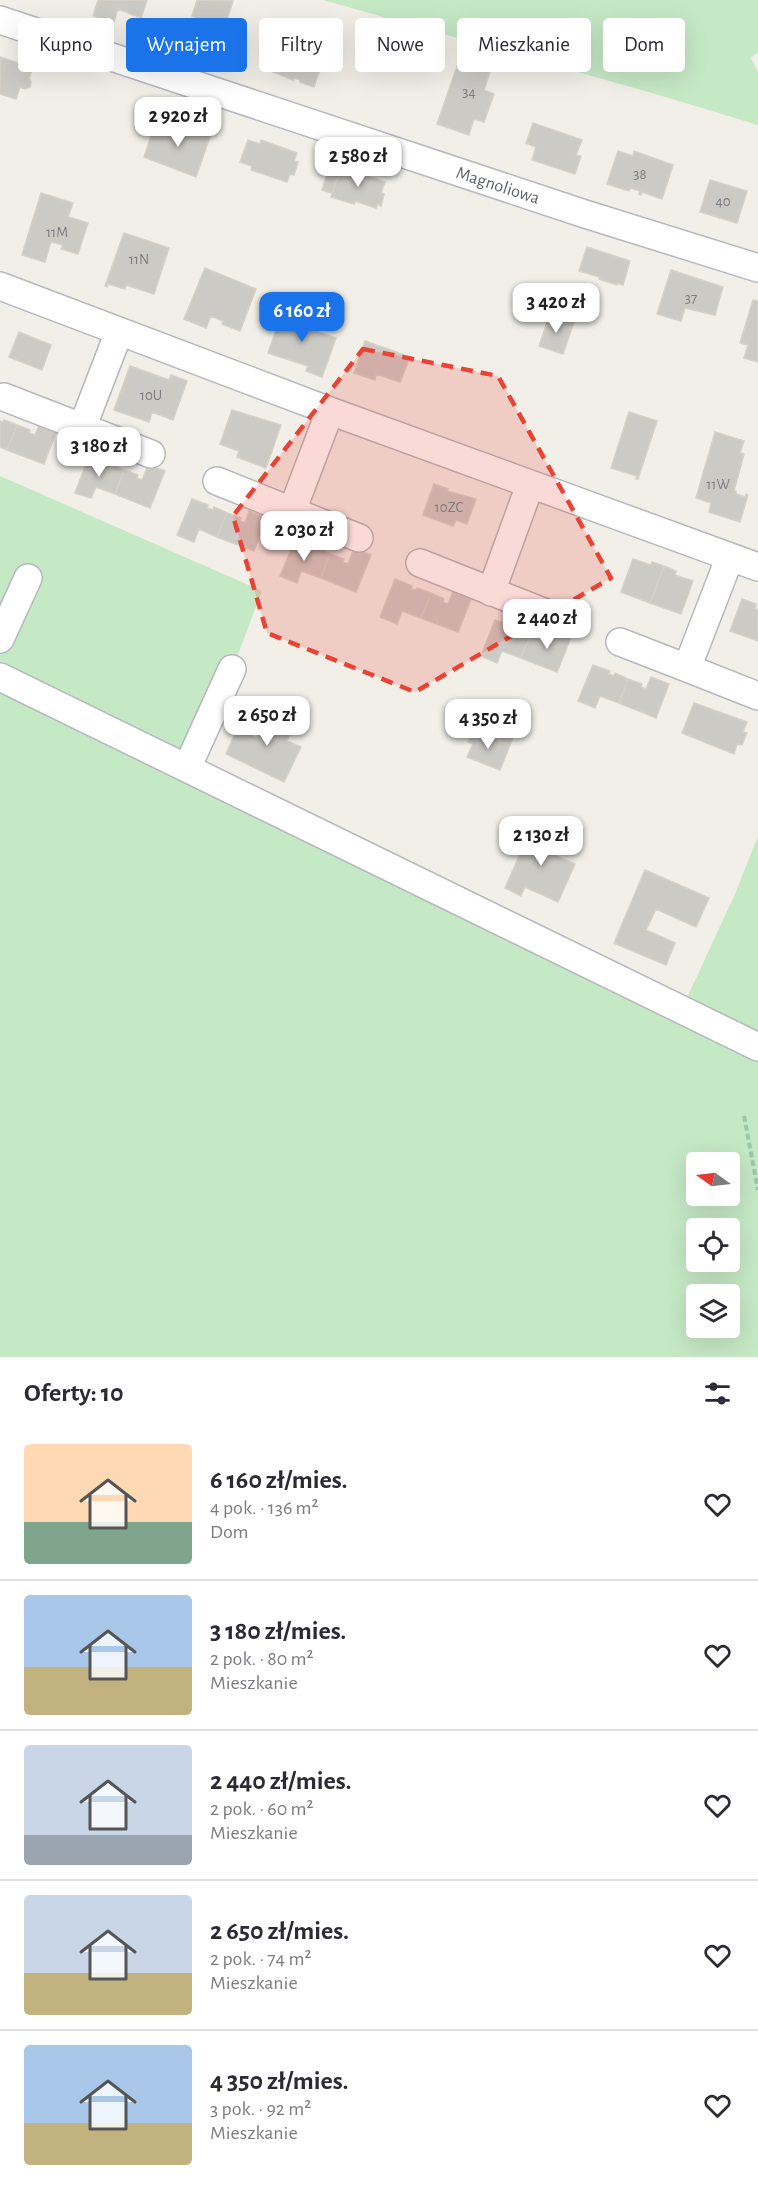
<!DOCTYPE html>
<html lang="pl">
<head>
<meta charset="utf-8">
<style>
	:root { --surface:#fff; --page:#f7f7f7; --text:#2b2b33; --muted:#7c7c81; --line:#e1e1e2; --accent:#1a73e8 }
	body { margin:0; font-family:"Alegreya Sans",sans-serif; background:var(--page); color:var(--text); height:100vh; display:flex; flex-direction:column; font-size:22px; white-space:nowrap }
	* { box-sizing:border-box; margin:0 }
	p { font-size:20px; color:var(--muted) }
	.icon { flex:none; width:33px; height:33px; fill:none; stroke:currentColor; stroke-width:2; stroke-linecap:round; stroke-linejoin:round }
	.map { position:relative; height:1357px; overflow:hidden }
	.drawer { display:flex; flex-direction:column; background:var(--surface); flex:1 }
	.drawer>* { flex:none }
	.top-card { position:absolute; left:18px; top:18px; width:723px; height:54px; display:flex; gap:12px }
	.needle { width:39px; rotate:284deg }
	.controls { position:absolute; left:686px; top:1152px; display:grid; gap:12px }
	.controls a { display:grid; place-items:center; width:54px; height:54px; border-radius:6px; background:var(--surface); box-shadow:0 6px 24px #0002; font-size:30px }
	.price { position:absolute; translate:-50% -51px; padding:0 14px; border-radius:12px; background:#fff; color:#222; font-size:20px; line-height:39px; filter:drop-shadow(0 2px 3px #0008) }
	.price::after { content:''; position:absolute; left:50%; top:36px; width:18px; height:14px; margin-left:-9px; background:inherit; clip-path:polygon(0 0,100% 0,50% 100%) }
	.price.active { background:var(--accent); color:#fff }
	ul { padding:0; list-style:none }
	li { display:flex; align-items:center; gap:18px; height:150px; padding:0 24px }
	li+li { border-top:2px solid var(--line) }
	li span { display:grid; place-items:center; flex:none; width:168px; height:120px; border-radius:6px; color:#555 }
	li>.icon { margin-inline-start:auto }
	span .icon { width:72px; height:72px; fill:#fffc; stroke-width:1 }
	li b { font-size:26px }
	h2 { display:flex; justify-content:space-between; align-items:center; height:72px; padding:0 24px; font-size:26px }
	.tag { padding:0 21px; border-radius:6px; background:var(--surface); box-shadow:0 6px 24px #0002; font-size:21px; line-height:54px }
	.tag.active { background:var(--accent); color:#fff }
	.map>svg:first-child { display:block }
</style>
</head>
<body>
<div class="map">
<svg width="758" height="1357" viewBox="0 0 758 1357">
	<rect width="100%" height="100%" fill="#f1efe8"/>
	<!-- green -->
	<path fill="#c5e8c5" fill-rule="evenodd" d="M323 0H758V52L751 58 758 72V125L659 95Z
		M0 476 262 591 237 657 203 757 206 767 686 1000 735 894 758 836V1357H0ZM696 1162H729V1196H696ZM696 1228H729V1262H696ZM696 1294H729V1328H696Z"/>
	<!-- building -->
	<path fill="#cccac5" stroke="#d6d1c6" stroke-width="1.5" d="M98 0H147L141 18 118 9 114 22 93 16Z
		M197 0 233 1 221 38 241 46 238 71 205 61 203 57 206 50 184 42 188 27 191 28 195 17 192 16Z
		M275 42 300 50 308 49 313 54 324 58 314 87 300 82V80L294 78 293 80 266 69Z
		M462 52 493 63 484 90 494 94 484 122 474 119 469 135 437 124Z
		M0 57 33 68 29 78 31 82 30 87 25 89 20 87 16 99 0 94Z
		M533 123 582 140 576 155 581 156 575 174 532 160 536 147 526 143Z
		M155 124 181 133 184 125 211 134 196 177 144 157Z
		M248 140 260 144 261 140 297 153 294 161 298 162 294 175 290 174 287 182 251 170 252 166 240 162Z
		M618 151 633 156 634 151 673 165 662 199 642 192 641 195 639 194 640 191 630 188 629 191 607 184Z
		M341 167 348 170 349 167 362 171 361 174 385 182 381 193 384 194 381 206 378 204 376 208 355 201 354 204 331 197Z
		M329 168 340 171 332 193 322 190Z
		M710 180 747 191 737 223 700 212Z
		M41 193 73 203 68 217 88 223 78 254 61 249 63 245 51 242 45 262 22 255Z
		M124 233 169 248 154 294 126 285 125 289 108 284 107 287 105 286Z
		M587 247 630 261 623 285 617 283V285L599 279 600 277 579 271Z
		M205 268 256 289 240 331 222 324 223 321 211 316 206 328 184 319Z
		M671 270 723 287 715 315 685 308 681 321 657 314Z
		M753 300 758 301V362L744 358 748 345 740 343Z
		M283 310 318 322 315 331 336 338 322 377 306 371 308 366 268 353Z
		M550 314 574 322 563 354 539 346Z
		M19 332 51 345 42 370 9 357Z
		M365 341 410 357 400 382 376 374 375 380 354 373Z
		M130 366 169 380 171 375 187 381 173 420 152 412 149 422 114 410Z
		M232 410 281 425 266 468 237 457 239 451 220 444Z
		M629 412 657 421 638 479H636L637 476 611 468Z
		M4 420 17 425 7 450 0 447V421L3 422Z
		M40 423 57 430 44 464 7 450 17 425 30 430 29 433 35 435Z
		M715 432 744 441 740 453 744 454 734 491H736V494L745 497 746 494 748 495 740 522 709 512 711 503 696 498Z
		M89 456 105 462 104 465 110 467 111 465 124 470 115 494 96 487 91 498 75 493Z
		M148 465 165 471 150 508 115 494 124 470 138 475 137 478 142 480Z
		M434 484 448 489 447 491 476 499 467 524 456 520 453 526 423 515Z
		M192 499 208 505 207 508 213 510 214 507 227 513 217 537 199 529 194 542 177 535Z
		M249 511 267 518 254 551 217 537 227 513 241 518 240 521 245 523Z
		M295 540 312 546 311 549 316 551 317 548 330 554 321 578 301 571 297 583 280 576Z
		M354 548 371 555 356 592 321 578 330 554 344 559 343 562 348 564Z
		M633 559 651 565 652 562 664 566 650 603 621 592Z
		M664 566 676 571 675 575 693 581 681 614 650 603Z
		M395 579 412 586 411 589 416 590 417 588 431 593 421 618 402 611 397 624 380 617Z
		M453 592 471 599 458 632 421 618 431 593 444 599 443 602 448 604Z
		M742 599 756 604 755 609 758 610V641L730 631Z
		M495 620 512 626 511 629 516 631 517 628 531 634 521 658 502 651 497 663 481 656Z
		M555 628 572 635 557 672 521 658 531 634 544 639 543 642 549 644Z
		M593 665 610 671 609 674 614 676 615 673 628 679 619 703 600 696 595 708 578 701Z
		M651 677 669 684 656 718 619 703 628 679 642 684 641 687 646 689Z
		M694 703 747 722 743 732 747 733 742 745 737 744 734 754 682 733Z
		M487 707 520 720 510 745 473 730 477 718 482 720Z
		M266 710 295 724 287 741 301 747 284 782 226 754 237 729 257 738 262 728 258 726Z
		M473 730 510 745 500 770 467 757 473 744 468 742Z
		M533 825 561 838 554 855 575 864 558 902 525 887 521 896 505 888Z
		M645 870 709 898 696 927 656 909 646 930 675 943 666 965 614 943Z"/>
	<g fill="none" stroke-linecap="round" stroke-linejoin="round">
		<!-- minor casing -->
		<g stroke="#b5b8bc" stroke-width="30">
			<path id="minor" d="M0 20 585 214 758 268
				M0 286 330 411 758 567
				M4 397 151 454
				M82 428 119 332
				M217 481 359 538
				M292 511 330 411
				M730 557 687 668 758 696
				M420 563 561 619
				M491 592 530 485
				M0 639 28 578
				M620 642 687 668
				M0 677 758 1047
				M187 768 232 669"/>
		</g>
		<!-- path -->
		<path stroke="#9cc7a9" stroke-width="4" stroke-dasharray="6 3" stroke-linecap="butt" d="M744 1116 758 1190"/>
		<!-- minor -->
		<use href="#minor" stroke="#fff" stroke-width="27"/>
	</g>
	<!-- marked area -->
	<path fill="#ea4335" fill-opacity="0.2" stroke="#ea4335" stroke-width="4.5" stroke-dasharray="12 8" stroke-linejoin="round" d="M363 349 498 376 611 578 415 692 267 633 233 516Z"/>
	<g text-anchor="middle" stroke-width="4.5" stroke-linejoin="round" paint-order="stroke">
		<!-- number labels -->
		<g font-size="15" fill="#7a7d7f">
			<text x="469" y="97">34</text>
			<text x="640" y="179">38</text>
			<text x="723" y="206">40</text>
			<text x="57" y="237">11M</text>
			<text x="139" y="264">11N</text>
			<text x="691" y="303">37</text>
			<text x="151" y="400">10U</text>
			<text x="718" y="489">11W</text>
			<text x="449" y="512">10ZC</text>
		</g>
		<!-- street labels -->
		<g font-size="18" fill="#5f6368" stroke="#fff">
			<text transform="translate(498 185) rotate(18)" y="6">Magnoliowa</text>
		</g>
	</g>
</svg>
<div class="controls">
<a><svg class="needle" viewBox="-14 -14 28 28"><path d="M0-13l5 13h-10z" fill="#e53935"/><path d="M0 13l5-13h-10z" fill="#7c7c81"/></svg></a>
<a><svg class="icon" aria-label="locate" viewBox="0 0 24 24"><circle cx="12" cy="12" r="6"/><path d="M12 2v4M12 18v4M2 12h4M18 12h4"/></svg></a>
<a><svg class="icon" aria-label="layers" viewBox="0 0 24 24"><path d="M12 4l9 5-9 5-9-5zM3 14l9 5 9-5"/></svg></a>
</div>
<b class="price" style="left:178px;top:148px">2 920 zł</b>
<b class="price" style="left:358px;top:188px">2 580 zł</b>
<b class="price" style="left:556px;top:334px">3 420 zł</b>
<b class="price active" style="left:302px;top:343px">6 160 zł</b>
<b class="price" style="left:99px;top:478px">3 180 zł</b>
<b class="price" style="left:304px;top:562px">2 030 zł</b>
<b class="price" style="left:547px;top:650px">2 440 zł</b>
<b class="price" style="left:267px;top:747px">2 650 zł</b>
<b class="price" style="left:488px;top:750px">4 350 zł</b>
<b class="price" style="left:541px;top:867px">2 130 zł</b>
<div class="top-card">
<a class="tag">Kupno</a>
<a class="tag active">Wynajem</a>
<a class="tag">Filtry</a>
<a class="tag">Nowe</a>
<a class="tag">Mieszkanie</a>
<a class="tag">Dom</a>
</div>
</div>
<section class="drawer">
<h2>Oferty: 10<svg class="icon" aria-label="filters" viewBox="0 0 24 24"><path d="M4 7h16M4 17h16"/><circle cx="9" cy="7" r="2"/><circle cx="15" cy="17" r="2"/></svg></h2>
<ul>
<li><span style="background:linear-gradient(#ffd9b3 65%,#7fa58c 0)"><svg class="icon" aria-label="home" viewBox="0 0 24 24"><path d="M3 11l9-7 9 7M6 9v11h12V9"/></svg></span><div><b>6 160 zł/mies.</b><p>4 pok. · 136 m²</p><p>Dom</p></div><svg class="icon" aria-label="heart" viewBox="0 0 24 24"><path d="M12 20l-8-8c-3-5 5-10 8-4 3-6 11-1 8 4z"/></svg></li>
<li><span style="background:linear-gradient(#a9c7e8 60%,#c2b280 0)"><svg class="icon" aria-label="home" viewBox="0 0 24 24"><path d="M3 11l9-7 9 7M6 9v11h12V9"/></svg></span><div><b>3 180 zł/mies.</b><p>2 pok. · 80 m²</p><p>Mieszkanie</p></div><svg class="icon" aria-label="heart" viewBox="0 0 24 24"><path d="M12 20l-8-8c-3-5 5-10 8-4 3-6 11-1 8 4z"/></svg></li>
<li><span style="background:linear-gradient(#c9d6e8 75%,#9aa5b1 0)"><svg class="icon" aria-label="home" viewBox="0 0 24 24"><path d="M3 11l9-7 9 7M6 9v11h12V9"/></svg></span><div><b>2 440 zł/mies.</b><p>2 pok. · 60 m²</p><p>Mieszkanie</p></div><svg class="icon" aria-label="heart" viewBox="0 0 24 24"><path d="M12 20l-8-8c-3-5 5-10 8-4 3-6 11-1 8 4z"/></svg></li>
<li><span style="background:linear-gradient(#c9d6e8 65%,#c2b280 0)"><svg class="icon" aria-label="home" viewBox="0 0 24 24"><path d="M3 11l9-7 9 7M6 9v11h12V9"/></svg></span><div><b>2 650 zł/mies.</b><p>2 pok. · 74 m²</p><p>Mieszkanie</p></div><svg class="icon" aria-label="heart" viewBox="0 0 24 24"><path d="M12 20l-8-8c-3-5 5-10 8-4 3-6 11-1 8 4z"/></svg></li>
<li><span style="background:linear-gradient(#a9c7e8 65%,#c2b280 0)"><svg class="icon" aria-label="home" viewBox="0 0 24 24"><path d="M3 11l9-7 9 7M6 9v11h12V9"/></svg></span><div><b>4 350 zł/mies.</b><p>3 pok. · 92 m²</p><p>Mieszkanie</p></div><svg class="icon" aria-label="heart" viewBox="0 0 24 24"><path d="M12 20l-8-8c-3-5 5-10 8-4 3-6 11-1 8 4z"/></svg></li>
</ul>
</section>
</body>
</html>
